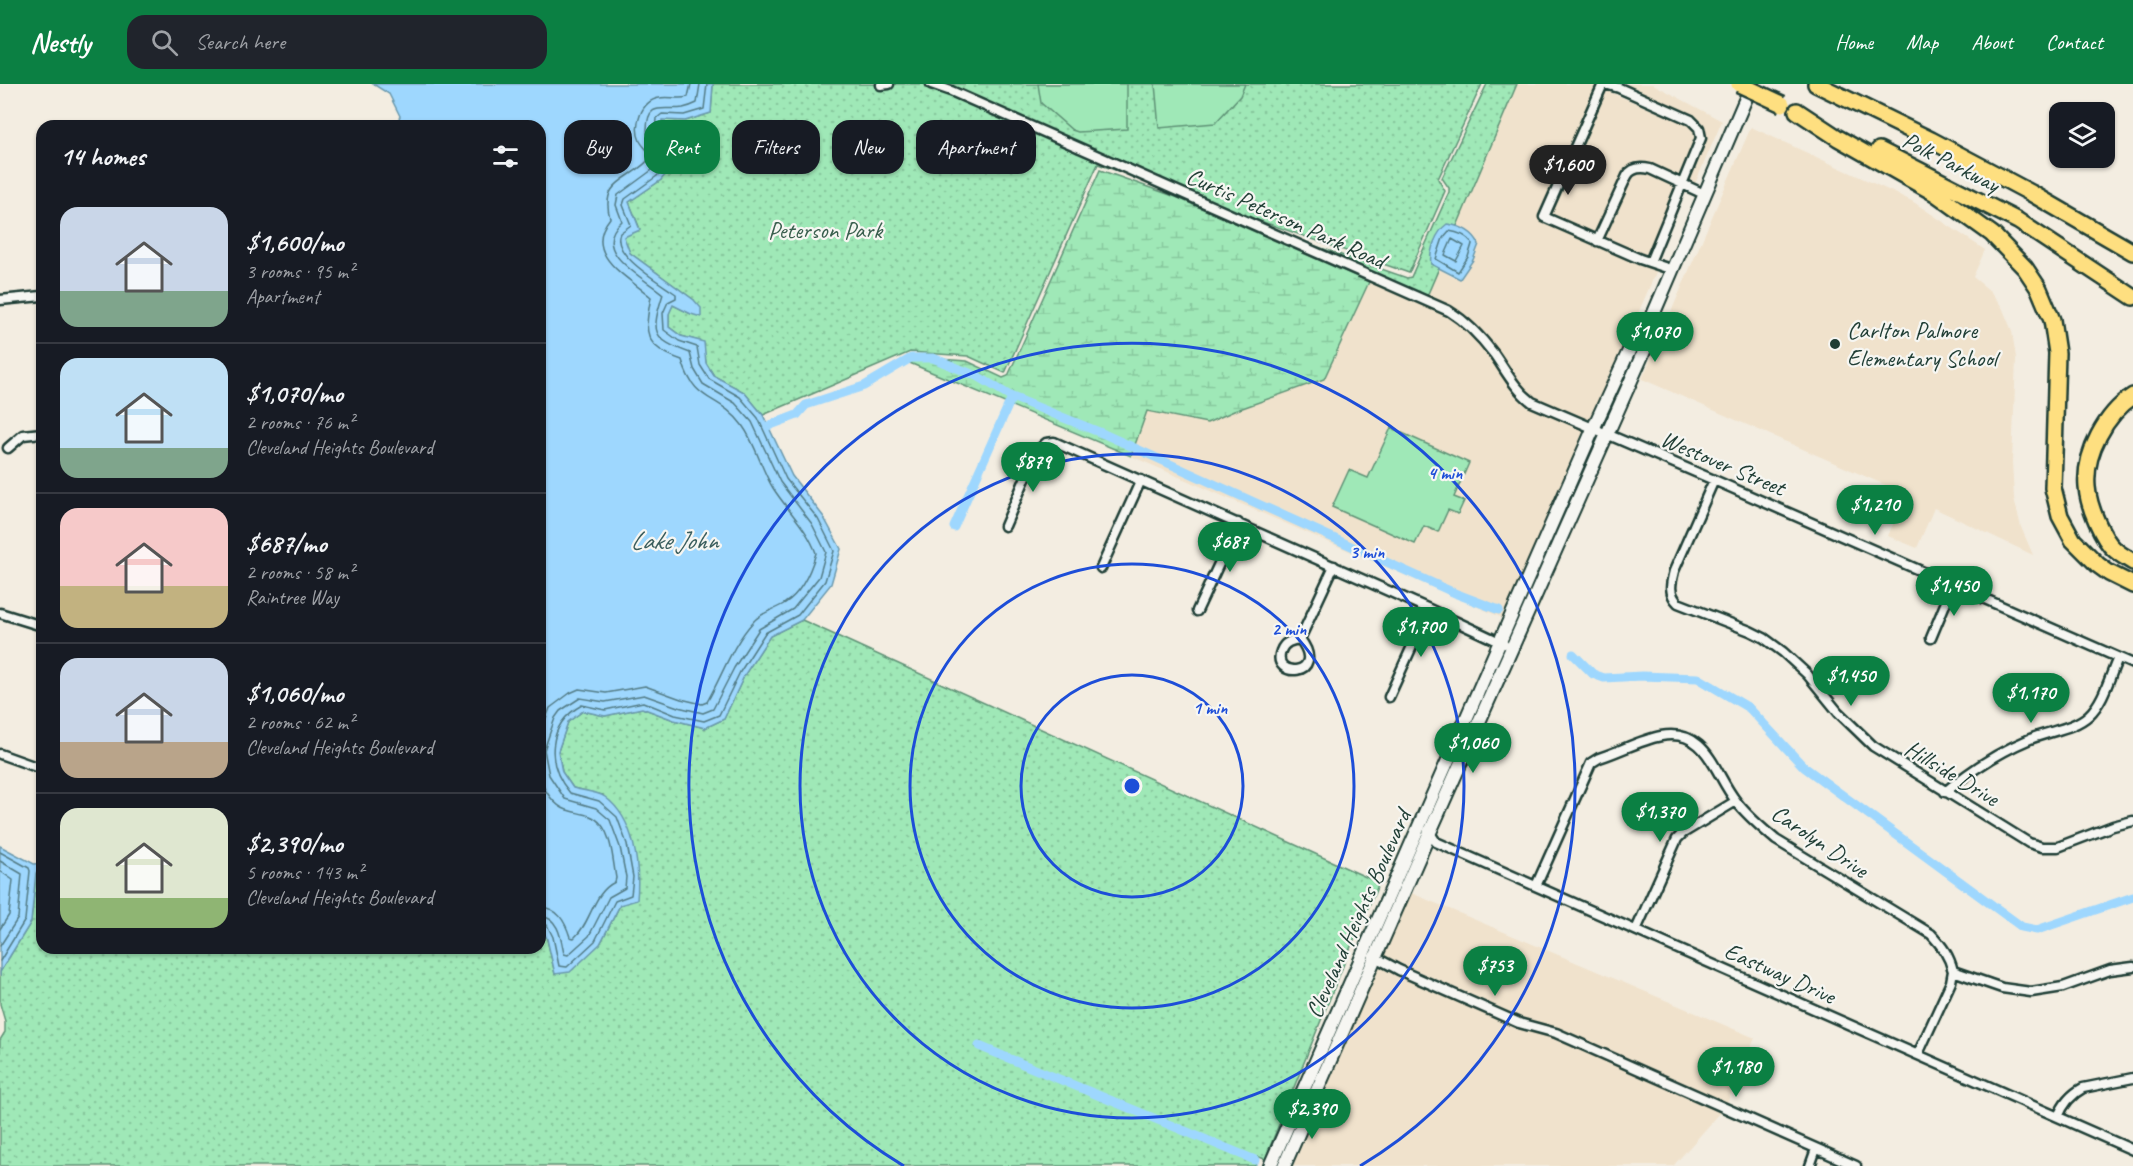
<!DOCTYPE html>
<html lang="en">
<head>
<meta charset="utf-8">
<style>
	:root { --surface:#171b24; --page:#20242c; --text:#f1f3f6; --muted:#9ea1a6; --line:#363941; --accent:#0b8043 }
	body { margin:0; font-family:Caveat,sans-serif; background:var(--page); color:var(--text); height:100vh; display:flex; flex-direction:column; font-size:22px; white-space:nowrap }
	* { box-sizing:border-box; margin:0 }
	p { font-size:20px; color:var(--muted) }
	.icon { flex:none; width:33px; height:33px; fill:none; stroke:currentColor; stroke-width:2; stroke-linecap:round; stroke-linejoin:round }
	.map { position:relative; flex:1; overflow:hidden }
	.panel { position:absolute; left:36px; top:36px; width:510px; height:834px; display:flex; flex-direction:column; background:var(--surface); border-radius:18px; box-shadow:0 2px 4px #0004 }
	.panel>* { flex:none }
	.banner { position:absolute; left:564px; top:36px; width:570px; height:54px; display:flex; gap:12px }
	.fabs { position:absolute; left:2049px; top:18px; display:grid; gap:12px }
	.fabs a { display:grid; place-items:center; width:66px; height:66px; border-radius:12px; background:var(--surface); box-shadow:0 2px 4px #0004; font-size:30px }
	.price { position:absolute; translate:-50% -51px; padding:0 14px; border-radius:21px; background:var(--accent); color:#fff; font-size:20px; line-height:39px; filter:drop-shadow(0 2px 3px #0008) }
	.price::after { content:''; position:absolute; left:50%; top:36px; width:18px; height:14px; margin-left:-9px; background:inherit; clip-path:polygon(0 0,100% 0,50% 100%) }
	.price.current { background:#222; color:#fff }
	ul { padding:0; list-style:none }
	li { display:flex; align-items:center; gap:18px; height:150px; padding:0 24px }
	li+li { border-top:2px solid var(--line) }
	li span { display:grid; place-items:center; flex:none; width:168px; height:120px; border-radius:18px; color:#555 }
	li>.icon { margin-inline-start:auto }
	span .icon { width:72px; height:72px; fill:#fffc; stroke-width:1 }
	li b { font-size:26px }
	h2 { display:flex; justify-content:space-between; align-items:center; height:72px; padding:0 24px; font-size:26px }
	.pill { padding:0 21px; border-radius:18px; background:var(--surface); box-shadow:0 2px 4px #0004; font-size:21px; line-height:54px }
	.pill.current { background:var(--accent); color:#fff }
	header { display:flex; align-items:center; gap:36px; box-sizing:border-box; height:84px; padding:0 30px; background:var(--accent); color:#fff }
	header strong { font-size:28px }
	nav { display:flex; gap:33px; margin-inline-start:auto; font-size:21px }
	.search { width:420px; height:54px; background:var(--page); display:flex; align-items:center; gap:15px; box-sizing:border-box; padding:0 21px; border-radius:18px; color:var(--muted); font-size:22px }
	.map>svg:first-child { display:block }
</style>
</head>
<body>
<header>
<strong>Nestly</strong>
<div class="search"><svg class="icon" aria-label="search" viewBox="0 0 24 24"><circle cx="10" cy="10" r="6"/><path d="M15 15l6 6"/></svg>Search here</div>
<nav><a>Home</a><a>Map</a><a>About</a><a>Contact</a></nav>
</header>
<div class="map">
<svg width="2133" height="1082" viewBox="0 0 2133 1082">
	<defs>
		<pattern id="grass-dots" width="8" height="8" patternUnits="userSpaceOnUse" patternTransform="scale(1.5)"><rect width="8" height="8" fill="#9fe8b7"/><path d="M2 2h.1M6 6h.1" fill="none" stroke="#88c89e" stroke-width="1.8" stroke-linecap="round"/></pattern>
		<pattern id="wetland-marsh" width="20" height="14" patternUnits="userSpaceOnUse" patternTransform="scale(1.5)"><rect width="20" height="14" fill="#9fe8b7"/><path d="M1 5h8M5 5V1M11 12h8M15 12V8" fill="none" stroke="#88c89e"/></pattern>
	</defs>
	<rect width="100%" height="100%" fill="#f3ede1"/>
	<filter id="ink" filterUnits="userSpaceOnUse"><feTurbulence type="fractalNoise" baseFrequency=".0167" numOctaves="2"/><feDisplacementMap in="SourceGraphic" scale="12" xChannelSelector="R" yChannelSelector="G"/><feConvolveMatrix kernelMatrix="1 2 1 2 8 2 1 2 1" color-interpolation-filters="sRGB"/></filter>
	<g filter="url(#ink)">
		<!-- built -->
		<path fill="#f0e2cc" d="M1517 0H1597L1539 132 1542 138 1637 180 1657 186 1591 337 1535 314 1520 302 1496 265 1469 234 1451 223 1427 212 1439 184 1454 194 1473 176 1479 160 1475 152 1457 142Z
			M1622 0H1653L1722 37 1695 100 1688 96 1705 55 1703 39 1693 31Z
			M1605 6 1688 41 1695 47 1696 53 1679 92 1651 80 1640 78 1626 85 1595 151 1550 131Z
			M1751 43 1912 117 1985 166 1973 193 1990 207 2002 223 2012 247 2016 274 2012 378 2014 414 2021 443 2033 471 1934 424 1917 464 1888 452 1906 410 1642 295Z
			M1641 89 1649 90 1676 103 1648 172 1604 155 1633 91Z
			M1369 198 1446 232 1462 242 1489 272 1513 309 1519 315 1529 323 1587 347 1505 535 1131 372 1147 327 1207 339 1234 327 1324 295Z
			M1409 808 1755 954 1727 1019 1559 944 1521 933 1382 871Z
			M1377 881 1517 943 1554 954 1721 1028 1673 1082H1289Z"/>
		<!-- grass -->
		<path fill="url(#grass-dots)" stroke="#5f9276" stroke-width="1.5" d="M713 0H1482L1438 95 1445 107 1409 189 1098 80 1005 289 968 272 910 268 763 331 744 308 714 292 706 279 703 258 681 252 669 243V229L673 221 691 230 694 216 630 169 623 153 640 145 629 118 661 96 677 55 660 48 662 36 685 37 711 29Z
			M1487 0H1517L1457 142 1447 141C1438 152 1429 165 1431 180L1439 184 1427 212 1307 159 1407 194 1411 193 1449 108V104L1442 94Z
			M802 536 1379 799 1349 867 1265 1075 1259 1073 1255 1082H0V956L5 948V937L0 920V888L31 838 36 789 42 787V864H540V840L547 855 555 890 600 860 620 821 603 711 573 704 562 688 558 667 568 638 583 627 605 632 642 624 674 636 705 644 724 635 745 590 770 552Z"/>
		<!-- wetland -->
		<path fill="url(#wetland-marsh)" stroke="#5f9276" stroke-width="1.5" d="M1100 86 1176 113 1369 198 1324 295 1234 327 1207 339 1147 327 1131 372 905 277 904 276 911 273 967 277 1003 294 1008 292Z"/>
		<!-- garden -->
		<path fill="#9fe8b7" stroke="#5f9276" stroke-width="1.5" d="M1038 0H1127V45L1078 48 1072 46 1041 19Z
			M1155 0H1245L1240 12 1215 39 1159 44Z
			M1391 344 1469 379 1454 413 1464 417 1458 430 1448 426 1438 448 1424 442 1415 460 1332 423 1349 386 1368 394Z"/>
		<!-- water -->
		<path fill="#9ed7fe" stroke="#6b99ad" stroke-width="1.5" d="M373 0H713L711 29 685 37 662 36 661 48 677 55 689 63 661 96 629 118 640 146 624 153 630 169 694 216 701 224V233L691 230 673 221 669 230V243L681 252 704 258 706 279 714 292 744 308 763 331 792 392 823 432 841 465 831 500 802 536 770 552 745 590 724 635 705 644 674 636 642 624 605 632 583 627 568 638 558 667 562 688 573 704C582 707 597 707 605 713 635 735 640 781 637 816L620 821 600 860 570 888 555 890 547 855 540 840V42H396L400 32 389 10Z
			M1447 140C1461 142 1473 147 1479 160L1473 176 1460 195 1431 180C1429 167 1436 148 1447 140Z
			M0 762 34 780 42 779V787L36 789 31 838 0 888V892Z"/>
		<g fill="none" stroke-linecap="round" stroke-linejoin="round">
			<!-- shore -->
			<path stroke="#527b85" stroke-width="1.5" d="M1449 147C1457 148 1469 152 1472 160L1468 173 1458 188 1436 175 1443 154Z
				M1452 155 1464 162 1456 177 1445 171Z
				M540 649 550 624 570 609 579 605 606 609 645 602 681 615 702 620 707 618C722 592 732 561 753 538 761 528 775 526 785 519 801 509 811 486 816 469 807 444 787 426 773 404 761 385 756 360 742 341 719 310 694 320 682 276 643 262 644 249 651 213 628 193 581 170 610 134 599 94 633 97 652 72 649 67 643 63 640 57 633 42 641 17 659 14 669 12 679 16 688 13L691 0
				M540 694C544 706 554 722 567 726 579 730 592 729 601 740 612 753 613 778 616 794L615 798C592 809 592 838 574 854L570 853C565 837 558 824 540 823
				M0 768 29 784 30 787 25 836 0 877
				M0 777 22 790 18 834 0 862
				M0 787 13 796 9 831 0 845
				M540 832C559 833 561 855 564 870L568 871 589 852 609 813 625 804 626 793 620 763 610 736 596 724 565 715 549 691 544 666 555 634 560 627 580 614 605 618 644 611 678 623 703 629 713 625 734 584 759 545 793 525 819 493 826 468 812 440 780 398 752 338 735 319 703 300 694 285 690 269C651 255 651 248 663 210 643 193 588 167 622 137L616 121 618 111 652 86 667 68 666 65C657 61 647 58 647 46 647 16 664 27 683 24 688 23 693 21 697 19L700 0
				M540 839 547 841 553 853 559 882 567 883 595 857 615 817 631 811 633 793 627 760 617 733 599 717 570 709C545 680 547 640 582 621L605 626 643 618 675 631 704 637 719 631 740 588 765 549 798 531 825 497 834 467 818 435 786 395 758 334 740 313 709 295 700 281 697 263 679 257 664 246 663 229 668 218 676 214V210C661 199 610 171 620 149L631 141 623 121 625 115 657 92 679 66 675 60 656 51 657 34 662 30 684 31 704 25 707 0"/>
			<!-- canal -->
			<path stroke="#9ed7fe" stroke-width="9" d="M768 342 797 331 806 321 864 302 911 274H933L979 293 1012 313 1104 350 1457 510 1499 526
				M954 443 1012 313
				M1573 570 1593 590 1604 594 1642 592 1698 594 1749 624 1804 683 2022 843 2037 846 2133 813
				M979 962 1255 1076"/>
			<!-- street casing -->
			<g stroke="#1f3d34" stroke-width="13">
				<path id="street" d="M931 0 951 7 1449 227C1467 238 1481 253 1494 270 1506 287 1515 305 1532 318L1714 396 2133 580
					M1603 0 1544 133 1640 175 1673 186
					M1605 0 1619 4 1691 36 1699 44 1701 54 1650 178
					M881 1 889 0
					M1597 157 1627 92C1632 83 1641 83 1650 85L1704 110
					M0 216 42 212
					M8 364 23 351 42 349
					M1714 396 1674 487C1671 499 1668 509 1678 519L1750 547 1764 554 1783 568 1807 590 1838 628 1873 662 2029 759 2042 763H2058L2113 742 2133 737
					M1005 442 1037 367 1046 359 1054 358 1429 525 1504 560
					M1101 484 1141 396
					M1197 527 1238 439
					M0 529 42 542
					M1931 554 1953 501
					M1300 555C1329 593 1270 595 1281 567 1284 558 1292 556 1300 555L1334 482
					M1389 613 1429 525
					M0 670 42 685
					M1945 708C1971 686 1999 668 2030 655 2049 647 2074 645 2089 631 2104 617 2110 591 2118 574
					M1428 746 1436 758 2133 1066
					M1536 802 1591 679 1599 674C1619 668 1640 656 1661 652 1708 644 1714 690 1736 717 1747 732 1762 744 1776 756L1931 850C1942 862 1949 871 1953 887L2002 904 2031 908 2063 903 2110 886 2133 883
					M1636 846 1677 755 1683 749 1736 717
					M1373 872 1399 886 1519 939 1556 949 1856 1082
					M1918 970 1951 898 1953 887
					M2058 1033C2063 1020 2070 1011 2083 1004L2133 994
					M1810 1082 1816 1065"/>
			</g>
			<!-- secondary casing -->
			<g stroke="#1f3d34" stroke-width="16">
				<path id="secondary" d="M1270 1082 1598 334 1633 258 1650 239
					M1284 1082 1430 748 1645 265 1650 238 1752 0"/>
			</g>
			<!-- highway casing -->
			<g stroke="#1f3d34" stroke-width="20">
				<path id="highway" d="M1816 0 1931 56 2031 109 2133 168
					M1797 27 1838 54 1935 109 1992 150 2025 184 2039 205 2052 236 2057 269 2053 404 2060 432 2073 456 2098 481 2109 489 2133 501
					M1879 66 2018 137 2133 213
					M2133 312C2106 330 2084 369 2087 403 2088 415 2092 427 2097 438 2101 447 2106 458 2114 465 2119 470 2127 474 2133 478"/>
			</g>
			<!-- street -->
			<use href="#street" stroke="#f6f6f2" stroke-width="8"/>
			<!-- secondary -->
			<use href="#secondary" stroke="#f6f6f2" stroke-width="12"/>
			<!-- highway -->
			<use href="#highway" stroke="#fedf80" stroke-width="15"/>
			<!-- highway-bridge casing -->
			<g stroke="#1f3d34" stroke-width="20" stroke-linecap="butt">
				<path id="highway-bridge" d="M1739 0 1782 20"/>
			</g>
			<!-- highway-bridge -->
			<use href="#highway-bridge" stroke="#fedf80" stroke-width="15"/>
		</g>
	</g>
	<!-- distance rings -->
	<g fill="none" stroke="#1d4ed8" stroke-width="3">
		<circle cx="1132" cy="702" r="111"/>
		<circle cx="1132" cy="702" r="222"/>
		<circle cx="1132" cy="702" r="332"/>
		<path d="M904 1082A443 443 0 1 1 1360 1082"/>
	</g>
	<!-- markers -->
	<circle fill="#1f3d34" stroke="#f6f6f2" stroke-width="2" cx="1835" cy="260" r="6"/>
	<g text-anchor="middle" stroke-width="4.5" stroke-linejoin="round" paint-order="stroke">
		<!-- street labels -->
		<g font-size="24" fill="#1f3d34" stroke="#f6f6f2">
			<text transform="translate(1951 78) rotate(27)" y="8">Polk Parkway</text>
			<text transform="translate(1286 134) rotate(24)" y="8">Curtis Peterson Park Road</text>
			<text transform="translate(1723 379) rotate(23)" y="8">Westover Street</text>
			<text transform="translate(1952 689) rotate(31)" y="8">Hillside Drive</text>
			<text transform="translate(1820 757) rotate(34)" y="8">Carolyn Drive</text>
			<text transform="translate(1358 830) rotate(-66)" y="8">Cleveland Heights Boulevard</text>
			<text transform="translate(1780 889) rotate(24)" y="8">Eastway Drive</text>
		</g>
		<!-- park labels -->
		<g font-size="24" fill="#395f4e" stroke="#f6f6f2">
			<text x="825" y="154">Peterson Park</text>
		</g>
		<!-- poi labels -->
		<g font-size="24" fill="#1f3d34" stroke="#f6f6f2" text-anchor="start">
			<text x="1847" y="254">Carlton Palmore<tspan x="1847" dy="28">Elementary School</tspan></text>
		</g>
		<!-- water labels -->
		<g font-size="26" font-style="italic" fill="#385c5c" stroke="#f6f6f2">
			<text x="674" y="465">Lake John</text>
		</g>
	</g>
	<circle cx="1132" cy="702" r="9" fill="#1d4ed8" stroke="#f6f6f2" stroke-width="3"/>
	<g font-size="18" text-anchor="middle" font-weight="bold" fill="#1d4ed8" stroke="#f6f6f2" stroke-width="4.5" stroke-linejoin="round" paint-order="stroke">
		<text x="1445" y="395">4 min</text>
		<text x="1367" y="474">3 min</text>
		<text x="1289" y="551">2 min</text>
		<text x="1210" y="630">1 min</text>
	</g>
</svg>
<div class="fabs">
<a><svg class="icon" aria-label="layers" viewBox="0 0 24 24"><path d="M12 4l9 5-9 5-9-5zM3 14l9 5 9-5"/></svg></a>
</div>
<b class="price current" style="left:1568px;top:112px">$1,600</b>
<b class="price" style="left:1655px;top:279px">$1,070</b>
<b class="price" style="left:1033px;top:409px">$879</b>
<b class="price" style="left:1875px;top:452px">$1,210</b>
<b class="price" style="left:1230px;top:489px">$687</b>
<b class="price" style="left:1954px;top:533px">$1,450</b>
<b class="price" style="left:1421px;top:574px">$1,700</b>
<b class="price" style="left:1851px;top:623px">$1,450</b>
<b class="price" style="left:2031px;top:640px">$1,170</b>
<b class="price" style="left:1473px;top:690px">$1,060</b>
<b class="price" style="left:1660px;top:759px">$1,370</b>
<b class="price" style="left:1495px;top:913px">$753</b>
<b class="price" style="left:1736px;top:1014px">$1,180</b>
<b class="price" style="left:1312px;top:1056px">$2,390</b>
<div class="banner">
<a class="pill">Buy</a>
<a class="pill current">Rent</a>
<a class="pill">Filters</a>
<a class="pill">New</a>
<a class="pill">Apartment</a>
</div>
<section class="panel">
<h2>14 homes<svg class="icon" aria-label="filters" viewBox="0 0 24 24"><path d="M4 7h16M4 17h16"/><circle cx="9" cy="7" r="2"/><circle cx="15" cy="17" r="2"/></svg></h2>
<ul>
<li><span style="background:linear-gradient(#c9d6e8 70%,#7fa58c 0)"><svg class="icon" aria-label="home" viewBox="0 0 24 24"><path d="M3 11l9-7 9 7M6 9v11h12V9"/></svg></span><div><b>$1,600/mo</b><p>3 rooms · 95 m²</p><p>Apartment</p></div></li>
<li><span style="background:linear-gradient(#bfe0f5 75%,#7fa58c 0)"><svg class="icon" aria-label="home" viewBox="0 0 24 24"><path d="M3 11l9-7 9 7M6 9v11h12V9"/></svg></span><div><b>$1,070/mo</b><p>2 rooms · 76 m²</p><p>Cleveland Heights Boulevard</p></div></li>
<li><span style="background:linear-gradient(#f6c9c9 65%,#c2b280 0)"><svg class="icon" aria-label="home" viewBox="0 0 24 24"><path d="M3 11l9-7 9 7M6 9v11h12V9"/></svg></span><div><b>$687/mo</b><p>2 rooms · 58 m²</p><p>Raintree Way</p></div></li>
<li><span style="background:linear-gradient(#c9d6e8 70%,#b9a48a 0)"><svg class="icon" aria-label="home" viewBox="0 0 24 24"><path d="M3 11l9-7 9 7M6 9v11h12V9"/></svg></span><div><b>$1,060/mo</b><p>2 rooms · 62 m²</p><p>Cleveland Heights Boulevard</p></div></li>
<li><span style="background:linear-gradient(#dfe7d0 75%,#8fb573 0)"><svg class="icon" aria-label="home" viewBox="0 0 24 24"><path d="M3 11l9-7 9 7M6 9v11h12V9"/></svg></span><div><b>$2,390/mo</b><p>5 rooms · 143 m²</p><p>Cleveland Heights Boulevard</p></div></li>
</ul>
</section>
</div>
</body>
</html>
